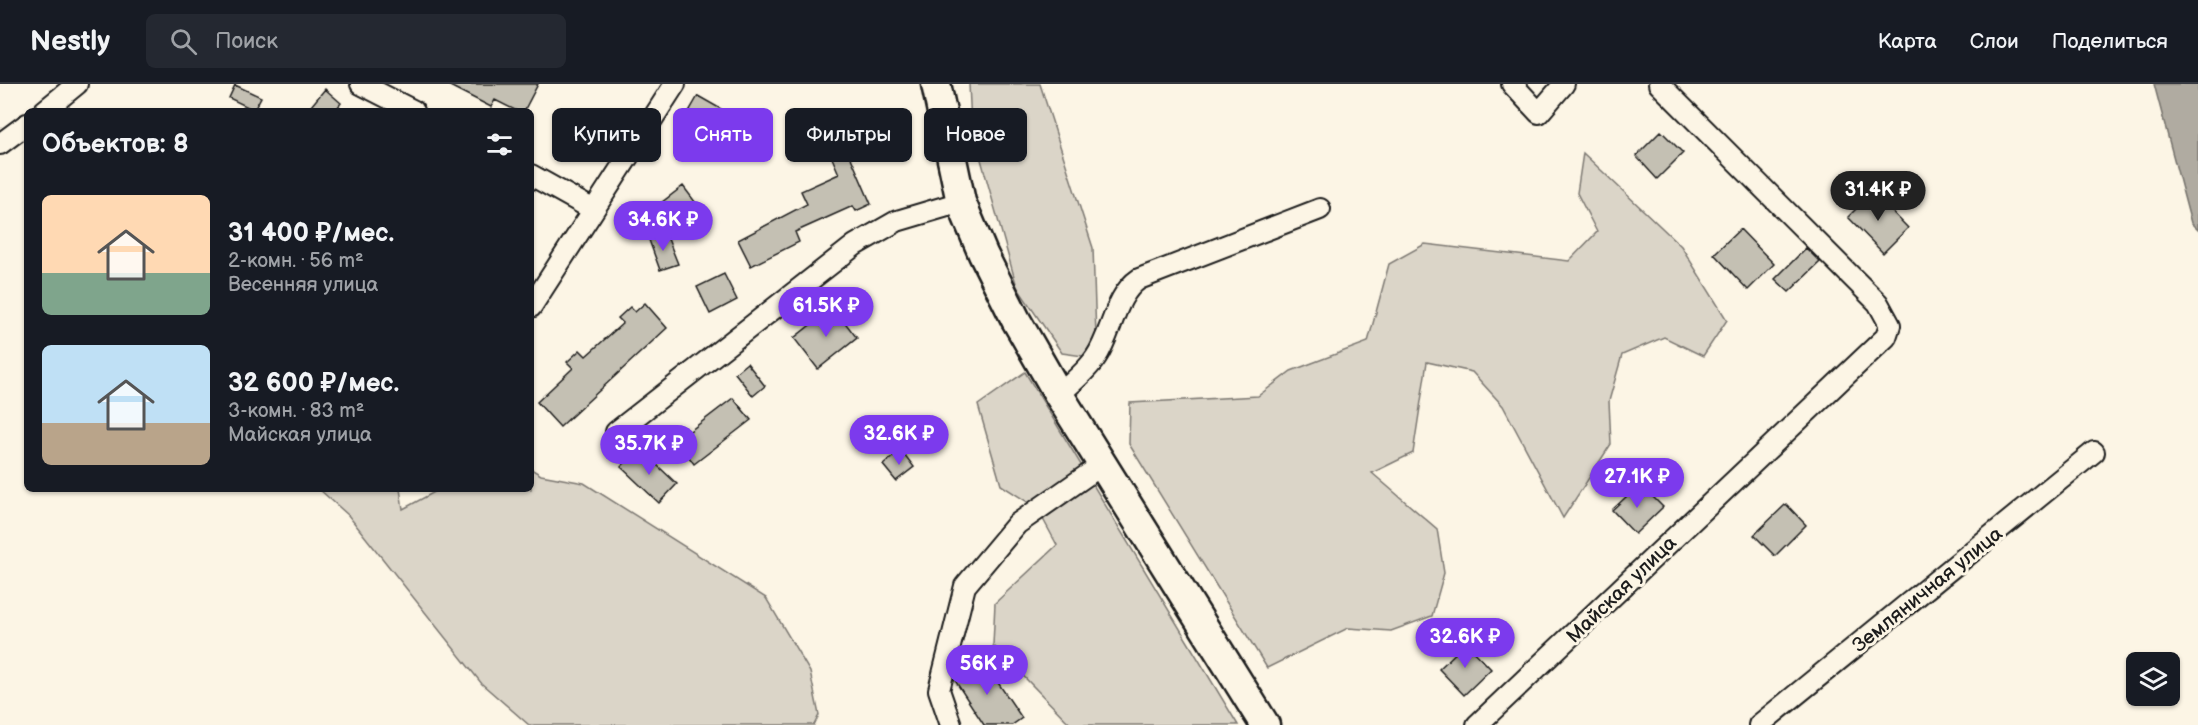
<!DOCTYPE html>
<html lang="ru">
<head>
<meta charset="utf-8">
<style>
	:root { --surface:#171b24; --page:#242831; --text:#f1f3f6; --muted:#9ea1a6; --line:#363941; --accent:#7c3aed }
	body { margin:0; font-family:"Balsamiq Sans",sans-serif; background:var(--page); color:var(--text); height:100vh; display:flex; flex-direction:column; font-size:22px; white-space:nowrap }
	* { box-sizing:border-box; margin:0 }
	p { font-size:20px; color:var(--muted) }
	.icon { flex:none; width:33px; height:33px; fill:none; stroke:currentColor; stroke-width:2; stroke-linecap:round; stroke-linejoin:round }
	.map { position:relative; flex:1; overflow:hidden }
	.panel { position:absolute; left:24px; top:24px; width:510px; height:384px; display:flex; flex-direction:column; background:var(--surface); border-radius:9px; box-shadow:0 2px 4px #0004 }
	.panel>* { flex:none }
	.hud { position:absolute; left:552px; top:24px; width:570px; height:54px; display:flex; gap:12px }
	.controls { position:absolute; left:2126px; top:568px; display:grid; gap:12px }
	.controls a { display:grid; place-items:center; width:54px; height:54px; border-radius:9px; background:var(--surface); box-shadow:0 2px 4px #0004; font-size:30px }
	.price { position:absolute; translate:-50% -51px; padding:0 14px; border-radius:21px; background:var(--accent); color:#fff; font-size:20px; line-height:39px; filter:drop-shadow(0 2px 3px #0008) }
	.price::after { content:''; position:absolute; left:50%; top:36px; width:18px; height:14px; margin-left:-9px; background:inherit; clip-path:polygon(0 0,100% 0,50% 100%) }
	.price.current { background:#222; color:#fff }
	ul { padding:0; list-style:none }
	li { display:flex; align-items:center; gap:18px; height:150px; padding:0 18px }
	li span { display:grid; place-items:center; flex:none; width:168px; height:120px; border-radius:9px; color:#555 }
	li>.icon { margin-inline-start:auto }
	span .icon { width:72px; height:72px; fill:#fffc; stroke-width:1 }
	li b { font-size:26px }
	h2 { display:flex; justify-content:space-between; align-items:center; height:72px; padding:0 18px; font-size:26px }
	.tag { padding:0 21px; border-radius:9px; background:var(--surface); box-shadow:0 2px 4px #0004; font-size:21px; line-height:54px }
	.tag.current { background:var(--accent); color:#fff }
	header { display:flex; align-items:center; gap:36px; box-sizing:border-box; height:84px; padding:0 30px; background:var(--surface); border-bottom:2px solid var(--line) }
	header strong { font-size:28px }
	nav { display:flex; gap:33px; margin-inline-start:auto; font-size:21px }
	.search { width:420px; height:54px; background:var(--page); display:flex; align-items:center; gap:15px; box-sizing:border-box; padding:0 21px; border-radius:9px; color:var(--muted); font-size:22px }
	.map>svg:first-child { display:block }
</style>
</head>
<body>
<header>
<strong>Nestly</strong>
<div class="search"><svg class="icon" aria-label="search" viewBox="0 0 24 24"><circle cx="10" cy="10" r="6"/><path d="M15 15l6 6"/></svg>Поиск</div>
<nav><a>Карта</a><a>Слои</a><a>Поделиться</a></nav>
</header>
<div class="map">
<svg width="2198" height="641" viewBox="0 0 2198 641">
	<rect width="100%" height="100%" fill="#fcf5e5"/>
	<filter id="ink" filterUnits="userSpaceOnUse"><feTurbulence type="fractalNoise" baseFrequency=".0167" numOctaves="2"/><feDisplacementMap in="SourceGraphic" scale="12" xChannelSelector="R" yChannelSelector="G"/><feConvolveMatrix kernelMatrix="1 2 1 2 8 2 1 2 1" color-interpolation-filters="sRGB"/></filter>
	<g filter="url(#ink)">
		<!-- green -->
		<path fill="#dbd5c8" stroke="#7c7872" stroke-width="1.5" d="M969 0H1040L1093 164 1096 253 1083 272 1062 269 1017 203 971 40Z
			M1583 69 1681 162 1727 236 1703 272 1664 253 1622 271 1609 317 1611 360 1563 434 1503 322 1472 288 1427 278 1413 369 1372 389 1437 445 1444 489 1432 532 1391 547 1348 544 1267 584 1129 360 1130 319 1258 312 1291 287 1368 258 1389 180 1425 160 1569 177 1597 148 1577 109Z
			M1025 288 1238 641H1071L993 561 995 519 1057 461 1037 424 1001 401 978 321Z
			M531 385 541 391 584 399 766 514 810 588 819 631 814 641H529L482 600 348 431 319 405H400L403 425 440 405H531Z"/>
		<!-- water -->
		<path fill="#b0aba1" stroke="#75726c" stroke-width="1.5" d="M2154 0H2198V146L2191 139Z"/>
		<!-- building -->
		<path fill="#c4c0b3" stroke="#1c1c1c" stroke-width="1.5" d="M446 0H538L524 27H517L495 16 491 23Z
			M235 1 261 13 254 26 229 14Z
			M325 5 341 19 335 27H307Z
			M698 12 721 25 705 51 683 38Z
			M575 27 599 39 582 72 558 59Z
			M1661 47 1683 69 1657 95 1636 72Z
			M842 53 871 120 856 127 853 122 795 148 799 158 751 182 738 156 807 120 801 107 839 90 826 60Z
			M683 102 699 123 677 140 661 119Z
			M1873 108 1908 144 1883 169 1848 133Z
			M1740 145 1774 180 1748 206 1714 170Z
			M666 150 678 180 660 186 649 156Z
			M1806 164 1820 178 1789 208 1775 195Z
			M724 190 737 216 710 230 697 203Z
			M645 219 667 244 560 343 537 318 573 284 567 278 580 266 586 272 623 239 618 234 630 223 635 228Z
			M833 223 857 254 818 285 794 254Z
			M747 279 765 302 753 312 735 289Z
			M733 314 751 336 694 380 677 357Z
			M639 364 677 400 659 419 621 383Z
			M901 366 914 383 896 397 883 381Z
			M1640 400 1663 423 1635 450 1612 426Z
			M1786 420 1806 441 1775 472 1754 451Z
			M1466 559 1491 585 1464 611 1439 585Z
			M982 575 1022 634 1012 641H984L954 595Z"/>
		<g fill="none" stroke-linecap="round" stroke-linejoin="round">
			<!-- street casing -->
			<g stroke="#1c1c1c" stroke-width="24">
				<path id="street" d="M361 0 414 27
					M1512 0 1539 29 1564 0
					M44 27 77 0
					M0 60 27 40
					M531 91 592 125
					M531 223 675 0
					M1059 311C1071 299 1087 287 1096 273 1112 249 1115 211 1139 195L1320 125
					M616 348 855 161 897 137 961 118
					M951 641 939 606 965 502 1017 440 1103 380
					M1477 641 1886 253 1890 241 1878 219 1659 0
					M1759 641 2094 368"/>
			</g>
			<!-- secondary casing -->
			<g stroke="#1c1c1c" stroke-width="33">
				<path id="secondary" d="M936 0 961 118 983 170 1016 236 1059 311 1265 641"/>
			</g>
			<!-- street -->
			<use href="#street" stroke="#fcf5e5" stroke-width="20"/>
			<!-- secondary -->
			<use href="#secondary" stroke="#fcf5e5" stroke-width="28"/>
		</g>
	</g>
	<g text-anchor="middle" stroke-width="6" stroke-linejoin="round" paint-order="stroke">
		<!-- street labels -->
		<g font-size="20" fill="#1c1c1c" stroke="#fcf5e5">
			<text transform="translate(1621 505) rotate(-44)" y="7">Майская улица</text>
			<text transform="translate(1927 505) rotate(-39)" y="7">Земляничная улица</text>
		</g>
	</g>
</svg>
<div class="controls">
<a><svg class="icon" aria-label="layers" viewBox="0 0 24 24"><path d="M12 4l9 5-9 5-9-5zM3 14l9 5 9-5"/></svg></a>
</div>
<b class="price current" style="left:1878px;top:138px">31.4K ₽</b>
<b class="price" style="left:663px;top:168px">34.6K ₽</b>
<b class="price" style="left:826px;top:254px">61.5K ₽</b>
<b class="price" style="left:899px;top:382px">32.6K ₽</b>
<b class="price" style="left:649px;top:392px">35.7K ₽</b>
<b class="price" style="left:1637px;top:425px">27.1K ₽</b>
<b class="price" style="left:1465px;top:585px">32.6K ₽</b>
<b class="price" style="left:987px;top:612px">56K ₽</b>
<div class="hud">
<a class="tag">Купить</a>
<a class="tag current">Снять</a>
<a class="tag">Фильтры</a>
<a class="tag">Новое</a>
</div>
<section class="panel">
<h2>Объектов: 8<svg class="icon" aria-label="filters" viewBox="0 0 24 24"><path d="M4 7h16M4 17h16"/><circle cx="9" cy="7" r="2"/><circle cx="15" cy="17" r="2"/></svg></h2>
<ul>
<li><span style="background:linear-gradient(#ffd9b3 65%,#7fa58c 0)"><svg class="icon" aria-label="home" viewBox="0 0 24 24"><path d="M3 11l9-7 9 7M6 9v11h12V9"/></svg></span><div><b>31 400 ₽/мес.</b><p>2-комн. · 56 m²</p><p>Весенняя улица</p></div></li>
<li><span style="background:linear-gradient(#bfe0f5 65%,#b9a48a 0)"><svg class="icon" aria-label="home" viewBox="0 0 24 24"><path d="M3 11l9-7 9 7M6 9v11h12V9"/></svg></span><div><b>32 600 ₽/мес.</b><p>3-комн. · 83 m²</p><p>Майская улица</p></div></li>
</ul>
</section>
</div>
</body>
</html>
